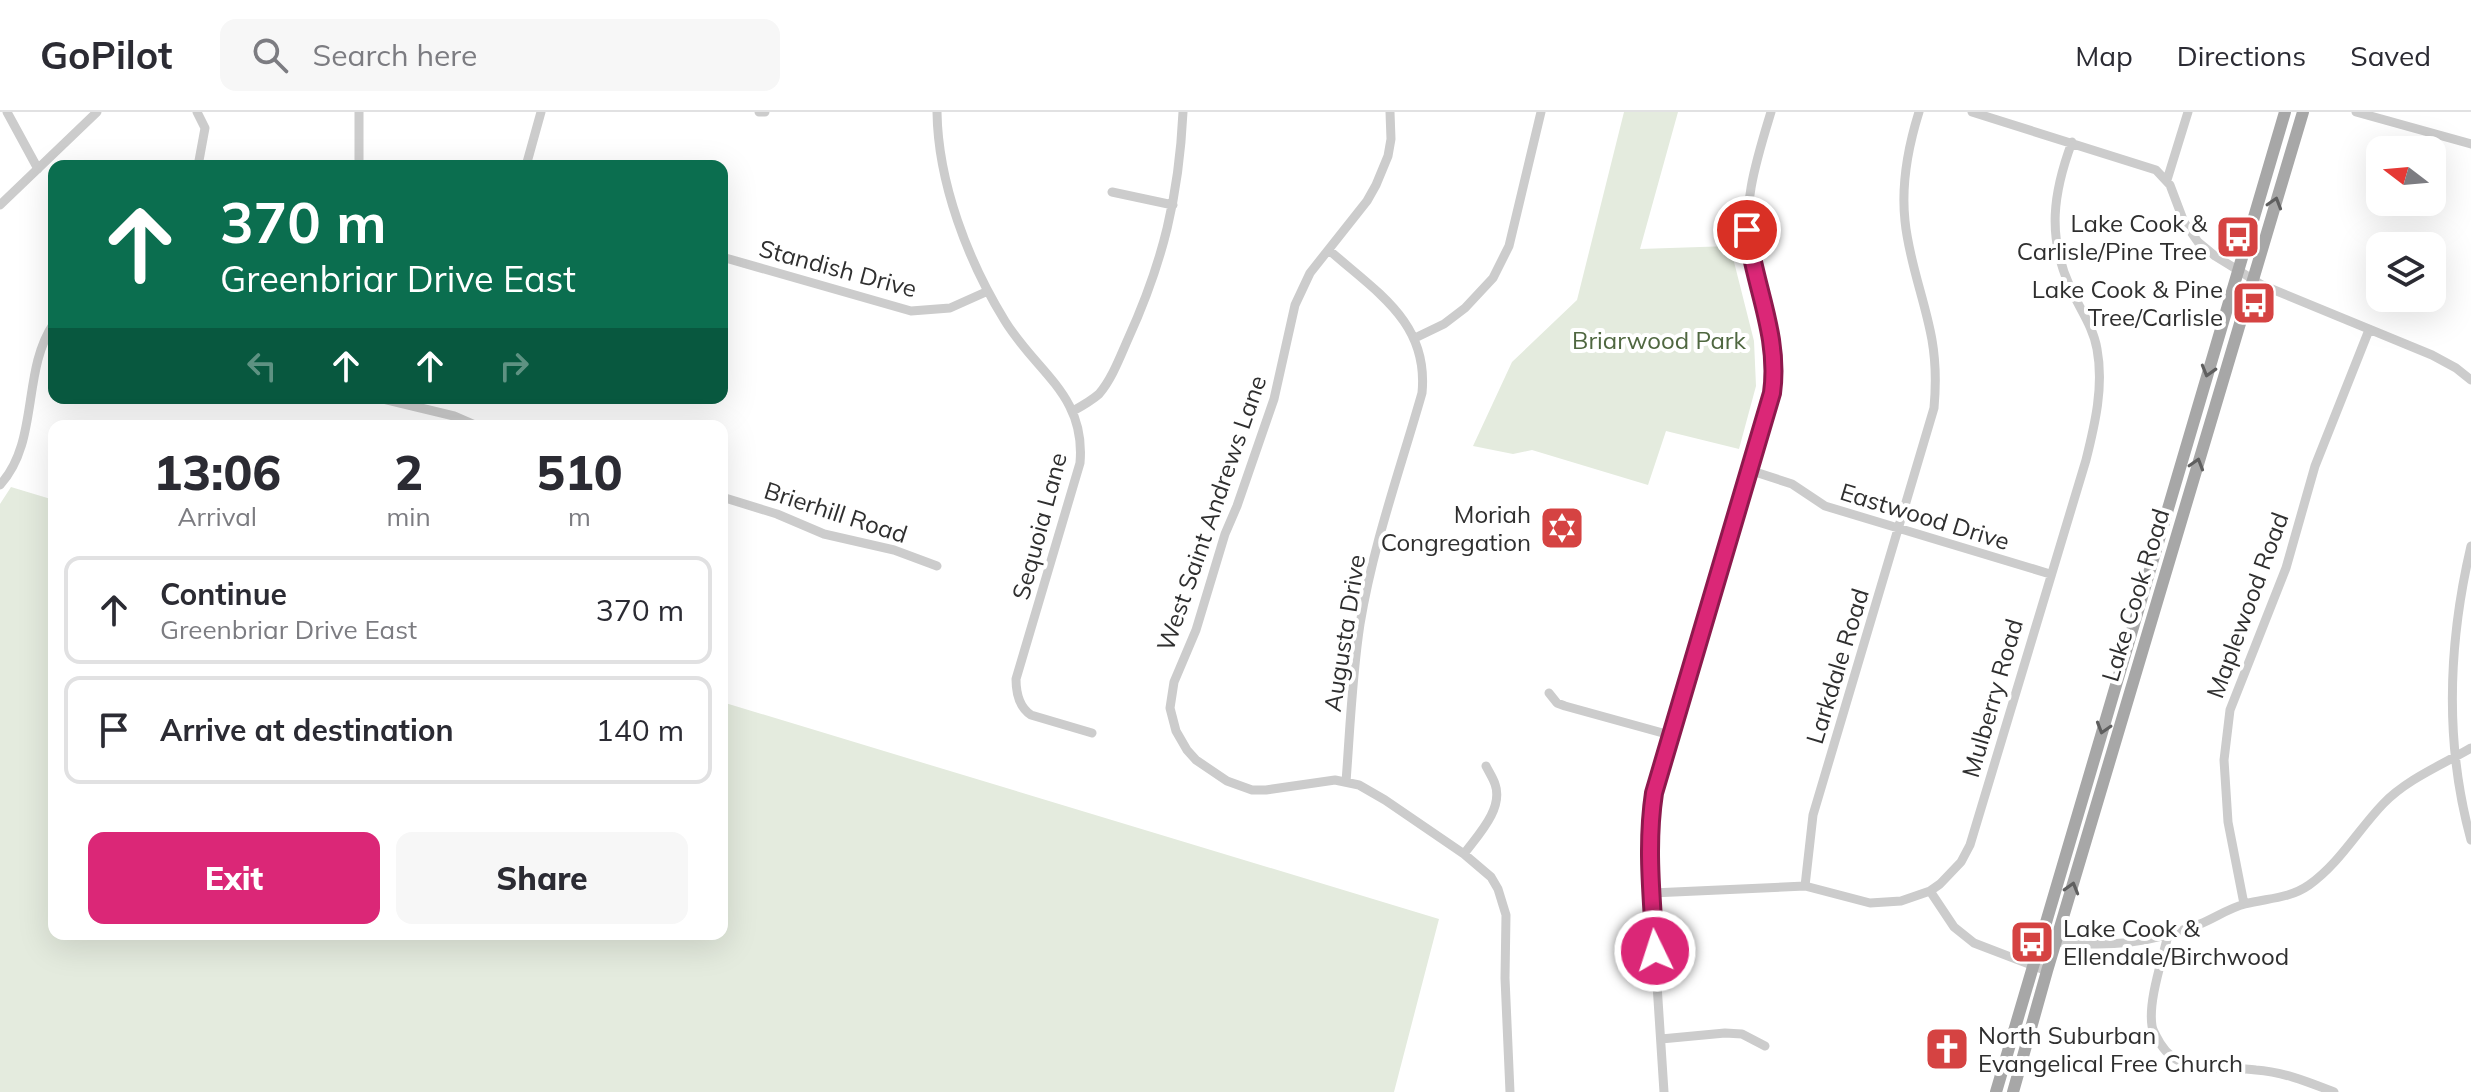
<!DOCTYPE html>
<html lang="en">
<head>
<meta charset="utf-8">
<style>
  :root { --surface:#fff; --page:#f7f7f7; --text:#2b2b33; --muted:#7c7c81; --line:#e1e1e2; --accent:#db2777 }
  body { margin:0; font-family:Mulish,sans-serif; background:var(--page); color:var(--text); height:100vh; display:flex; flex-direction:column; font-size:30px; white-space:nowrap }
  * { box-sizing:border-box; margin:0 }
  p { font-size:26px; color:var(--muted) }
  .icon { flex:none; width:44px; height:44px; fill:none; stroke:currentColor; stroke-width:2; stroke-linecap:round; stroke-linejoin:round }
  .map { position:relative; flex:1; overflow:hidden }
  .sheet { position:absolute; left:48px; top:308px; width:680px; height:520px; display:flex; flex-direction:column; background:var(--surface); border-radius:16px; box-shadow:0 8px 32px #0002 }
  .sheet>* { flex:none }
  .top-card { position:absolute; left:48px; top:48px; width:680px; height:244px; border-radius:16px; box-shadow:0 8px 32px #0002; background:#0b6e4f; color:#fff; overflow:hidden }
  .needle { width:52px; rotate:286deg }
  .tools { position:absolute; left:2366px; top:24px; display:grid; gap:16px }
  .tools a { display:grid; place-items:center; width:80px; height:80px; border-radius:16px; background:var(--surface); box-shadow:0 8px 32px #0002; font-size:40px }
  .pin { position:absolute; display:grid; place-items:center; width:68px; height:68px; color:#fff; margin:-34px; border:4px solid #fff; border-radius:50%; box-shadow:0 2px 8px #0007 }
  .me { position:absolute; width:88px; margin:-44px; rotate:356deg; stroke-linejoin:round; filter:drop-shadow(0 0 6px #0008) }
  .turn { display:flex; align-items:center; gap:28px; height:168px; padding:0 40px; font-size:36px }
  .turn .icon { width:104px; height:104px; stroke-width:2.5 }
  .turn b { display:block; font-size:56px; line-height:68px }
  .lanes { display:flex; align-items:center; height:76px; padding:0 40px; background:#0003; justify-content:center; gap:40px; direction:ltr }
  .lanes .off { opacity:.35 }
  .eta { display:flex; justify-content:space-evenly; align-items:center; height:136px; text-align:center }
  .eta b { font-size:48px; font-weight:800; line-height:56px }
  .action { display:flex; gap:16px; margin-top:auto; padding:16px 40px }
  .action a { flex:1; height:92px; border-radius:16px; background:var(--accent); color:#fff; font-size:32px; font-weight:800; line-height:92px; text-align:center }
  .action a+a { background:var(--page); color:var(--text) }
  ul { padding:0; list-style:none }
  li { display:flex; align-items:center; gap:24px; height:108px; margin:0 16px 12px; padding:0 24px; border:4px solid var(--line); border-radius:16px }
  li div { flex:1 }
  li b { display:block; font-size:30px }
  li em { font-style:normal }
  header { display:flex; align-items:center; gap:48px; box-sizing:border-box; height:112px; padding:0 40px; background:var(--surface); border-bottom:2px solid var(--line) }
  header strong { font-size:38px }
  nav { display:flex; gap:44px; margin-inline-start:auto; font-size:28px }
  .search { width:560px; height:72px; background:var(--page); display:flex; align-items:center; gap:20px; box-sizing:border-box; padding:0 28px; border-radius:16px; color:var(--muted); font-size:30px }
  .map>svg:first-child { display:block }
  .green { fill:#e4ebde }
  .lines { fill:none; stroke-linecap:round; stroke-linejoin:round }
  .minor { stroke:#ccc; stroke-width:9 }
  .major { stroke:#a7a7a7; stroke-width:12 }
  .oneway { stroke:#5f5f5f }
  .route-casing { stroke:#8e194d; stroke-width:20 }
  .route { stroke:#db2777; stroke-width:14 }
  .labels { text-anchor:middle; dominant-baseline:central; stroke-width:8; stroke-linejoin:round; paint-order:stroke }
  .poi-label { font-size:24px; fill:#2f2f2f; stroke:#fff; text-anchor:end }
  .street-label { font-size:24px; fill:#2f2f2f; stroke:#fff }
  .park-label { font-size:24px; fill:#4f6740; stroke:#fff }
</style>
</head>
<body>
<header>
<strong>GoPilot</strong>
<div class="search"><svg class="icon" aria-label="search" viewBox="0 0 24 24"><circle cx="10" cy="10" r="6"/><path d="M15 15l6 6"/></svg>Search here</div>
<nav><a>Map</a><a>Directions</a><a>Saved</a></nav>
</header>
<div class="map">
<svg width="2471" height="980" viewBox="0 0 2471 980">
  <rect width="100%" height="100%" fill="#fff"/>
  <path class="green" d="M1624 0H1678L1640 137 1730 134 1754 229 1756 274 1739 337 1666 319 1648 373 1532 338 1513 342 1473 334 1512 250 1577 188Z
    M11 375 54 388V822H722V590L1439 807 1394 980H0V392Z"/>
  <g class="lines">
    <path class="minor" d="M7 0 38 57
      M197 0 205 16 198 54
      M359 0V54
      M759 0H765
      M937 0C938 71 968 149 1005 209 1037 261 1086 283 1080 351L1016 567C1016 581 1019 595 1031 603L1092 621
      M1390 0 1391 27 1388 44 1376 73 1367 89 1310 161 1295 193 1274 287 1237 394 1225 422 1196 518 1174 570 1170 596 1176 619 1187 638 1196 648 1227 669 1252 678H1266L1335 668 1359 673 1385 688 1464 742 1491 765 1498 777 1506 803 1505 866 1510 980
      M1972 0 2156 58 2170 73 2184 110 2198 130 2215 144 2262 173 2432 243 2456 256 2471 268
      M2356 0 2471 32
      M526 54 541 0
      M2167 68 2188 0
      M1112 80 1173 93
      M0 93 97 0
      M1329 138C1376 180 1429 210 1422 281 1400 358 1373 433 1360 512 1352 564 1350 617 1346 670
      M722 145 911 199 950 196 988 179
      M1415 226 1444 212 1465 196 1493 166 1509 134 1541 0
      M379 286 454 304 477 314
      M1073 299C1082 294 1091 289 1099 282 1112 267 1120 245 1128 227 1163 150 1179 84 1183 0
      M1749 358 1792 372 1825 394 2050 462
      M0 373C40 329 21 259 54 211
      M722 385 777 402 824 422 894 438 937 454
      M2471 434C2448 532 2444 630 2471 728
      M1549 581 1557 591 1565 594 1670 623
      M1464 742C1477 724 1504 697 1495 672 1493 666 1489 660 1486 654
      M1805 774 1813 703 1934 296C1936 274 1936 251 1932 228 1925 188 1909 150 1905 109 1901 72 1908 35 1919 0
      M1930 779 1954 815 1974 831 2047 859
      M1652 781 1805 774 1870 791 1901 789 1930 779 1940 772 1961 750 1970 733 2086 348C2095 312 2104 274 2097 237 2093 214 2079 196 2070 175 2047 124 2053 81 2072 30
      M2244 792 2228 710 2224 648 2230 598 2286 456 2315 354 2369 218
      M2168 823C2162 849 2148 889 2152 914 2153 920 2157 925 2160 931 2180 965 2224 954 2256 958 2284 960 2308 970 2334 980
      M2056 830C2111 835 2147 832 2200 812 2215 806 2229 796 2245 792 2267 786 2289 787 2309 773 2339 752 2358 718 2383 692 2407 667 2442 653 2471 636
      M1661 927 1725 921 1742 922 1765 934
      M1664 980 1649 749 1650 710 1654 681 1772 281C1780 224 1760 198 1751 147 1741 95 1756 49 1771 0"/>
    <path class="major" d="M1996 980 2285 0
      M2013 980 2047 859 2303 0"/>
  </g>
  <defs><path id="oneway-chevron" d="M-2-3.5L2.5 0L-2 3.5" fill="none" stroke-width="1.6" stroke-linecap="round" stroke-linejoin="round" transform="scale(2)"/></defs>
  <g class="oneway">
    <use href="#oneway-chevron" transform="translate(2275 91) rotate(-73)"/>
    <use href="#oneway-chevron" transform="translate(2208 259) rotate(106)"/>
    <use href="#oneway-chevron" transform="translate(2197 352) rotate(-73)"/>
    <use href="#oneway-chevron" transform="translate(2103 616) rotate(107)"/>
    <use href="#oneway-chevron" transform="translate(2072 776) rotate(-74)"/>
  </g>
  <g class="lines">
    <g class="route-casing">
      <path id="route" d="M1655 839C1652 786 1646 734 1654 681L1772 281C1780 224 1754 173 1747 118"/>
    </g>
    <use href="#route" class="route"/>
  </g>
  <defs>
    <g id="bus-square" transform="scale(2.3)"><rect x="-9" y="-9" width="18" height="18" rx="4" fill="#d54342" stroke="#fff"/><path d="M-5-6H5V4H4V6H2V4H-2V6H-4V4H-5ZM-3.5-4V0h7V-4ZM-3.5 1.2v1.5H-2V1.2ZM2 1.2v1.5H3.5V1.2Z" fill="#fff"/></g>
    <g id="synagogue-square" transform="scale(2.3)"><rect x="-9" y="-9" width="18" height="18" rx="4" fill="#d54342" stroke="#fff"/><path d="M0-6.5L5.6 3.2H-5.6ZM0 6.5L5.6-3.2H-5.6Z" fill="#fff"/></g>
    <g id="church-square" transform="scale(2.3)"><rect x="-9" y="-9" width="18" height="18" rx="4" fill="#d54342" stroke="#fff"/><path d="M-1.2-6h2.4v3.5h3.3v2.4h-3.3V6h-2.4V-.1h-3.3v-2.4h3.3Z" fill="#fff"/></g>
  </defs>
  <g fill-rule="evenodd">
    <use href="#bus-square" x="2238" y="125"/>
    <use href="#bus-square" x="2254" y="191"/>
    <use href="#synagogue-square" x="1562" y="416"/>
    <use href="#bus-square" x="2032" y="830"/>
    <use href="#church-square" x="1947" y="937"/>
  </g>
  <g class="labels">
    <g class="poi-label">
      <text x="2207" y="111">Lake Cook &amp;<tspan x="2207" dy="28">Carlisle/Pine Tree</tspan></text>
      <text x="2223" y="177">Lake Cook &amp; Pine<tspan x="2223" dy="28">Tree/Carlisle</tspan></text>
      <text x="1531" y="402">Moriah<tspan x="1531" dy="28">Congregation</tspan></text>
      <text x="2063" y="816" text-anchor="start">Lake Cook &amp;<tspan x="2063" dy="28">Ellendale/Birchwood</tspan></text>
      <text x="1978" y="923" text-anchor="start">North Suburban<tspan x="1978" dy="28">Evangelical Free Church</tspan></text>
    </g>
    <g class="street-label">
      <text transform="translate(838 156) rotate(15)">Standish Drive</text>
      <text transform="translate(836 400) rotate(18)">Brierhill Road</text>
      <text transform="translate(1211 401) rotate(-71)">West Saint Andrews Lane</text>
      <text transform="translate(1925 404) rotate(17)">Eastwood Drive</text>
      <text transform="translate(1039 414) rotate(-75)">Sequoia Lane</text>
      <text transform="translate(2135 483) rotate(-73)">Lake Cook Road</text>
      <text transform="translate(2247 493) rotate(-70)">Maplewood Road</text>
      <text transform="translate(1344 521) rotate(-81)">Augusta Drive</text>
      <text transform="translate(1837 554) rotate(-73)">Larkdale Road</text>
      <text transform="translate(1992 586) rotate(-74)">Mulberry Road</text>
    </g>
    <g class="park-label">
      <text x="1659" y="228">Briarwood Park</text>
    </g>
  </g>
</svg>
<div class="tools">
<a><svg class="needle" viewBox="-14 -14 28 28"><path d="M0-13l5 13h-10z" fill="#e53935"/><path d="M0 13l5-13h-10z" fill="#7c7c81"/></svg></a>
<a><svg class="icon" aria-label="layers" viewBox="0 0 24 24"><path d="M12 4l9 5-9 5-9-5zM3 14l9 5 9-5"/></svg></a>
</div>
<div class="pin" style="left:1747px;top:118px;background:#d93025"><svg class="icon" aria-label="arrive" viewBox="0 0 24 24"><path d="M6 21V4h12l-3 4 3 4H6"/></svg></div>
<svg class="me" style="left:1655px;top:839px" viewBox="-20 -20 40 40"><circle r="17" fill="#db2777" stroke="#fff" stroke-width="3"/><path d="M0-11L8 9 0 5-8 9z" fill="#fff"/></svg>
<div class="top-card">
<div class="turn"><svg class="icon" aria-label="ahead" viewBox="0 0 24 24"><path d="M12 20V5M6 11l6-6 6 6"/></svg><div><b>370 m</b>Greenbriar Drive East</div></div>
<div class="lanes"><svg class="icon off" aria-label="left" viewBox="0 0 24 24"><path d="M17 20v-9H6M10 6l-5 5 5 5"/></svg><svg class="icon" aria-label="ahead" viewBox="0 0 24 24"><path d="M12 20V5M6 11l6-6 6 6"/></svg><svg class="icon" aria-label="ahead" viewBox="0 0 24 24"><path d="M12 20V5M6 11l6-6 6 6"/></svg><svg class="icon off" aria-label="right" viewBox="0 0 24 24"><path d="M7 20v-9h11M14 6l5 5-5 5"/></svg></div>
</div>
<section class="sheet">
<div class="eta">
<div><b>13:06</b><p>Arrival</p></div>
<div><b>2</b><p>min</p></div>
<div><b>510</b><p>m</p></div>
</div>
<ul>
<li><svg class="icon" aria-label="ahead" viewBox="0 0 24 24"><path d="M12 20V5M6 11l6-6 6 6"/></svg><div><b>Continue</b><p>Greenbriar Drive East</p></div><em>370 m</em></li>
<li><svg class="icon" aria-label="arrive" viewBox="0 0 24 24"><path d="M6 21V4h12l-3 4 3 4H6"/></svg><div><b>Arrive at destination</b></div><em>140 m</em></li>
</ul>
<div class="action"><a>Exit</a><a>Share</a></div>
</section>
</div>
</body>
</html>
